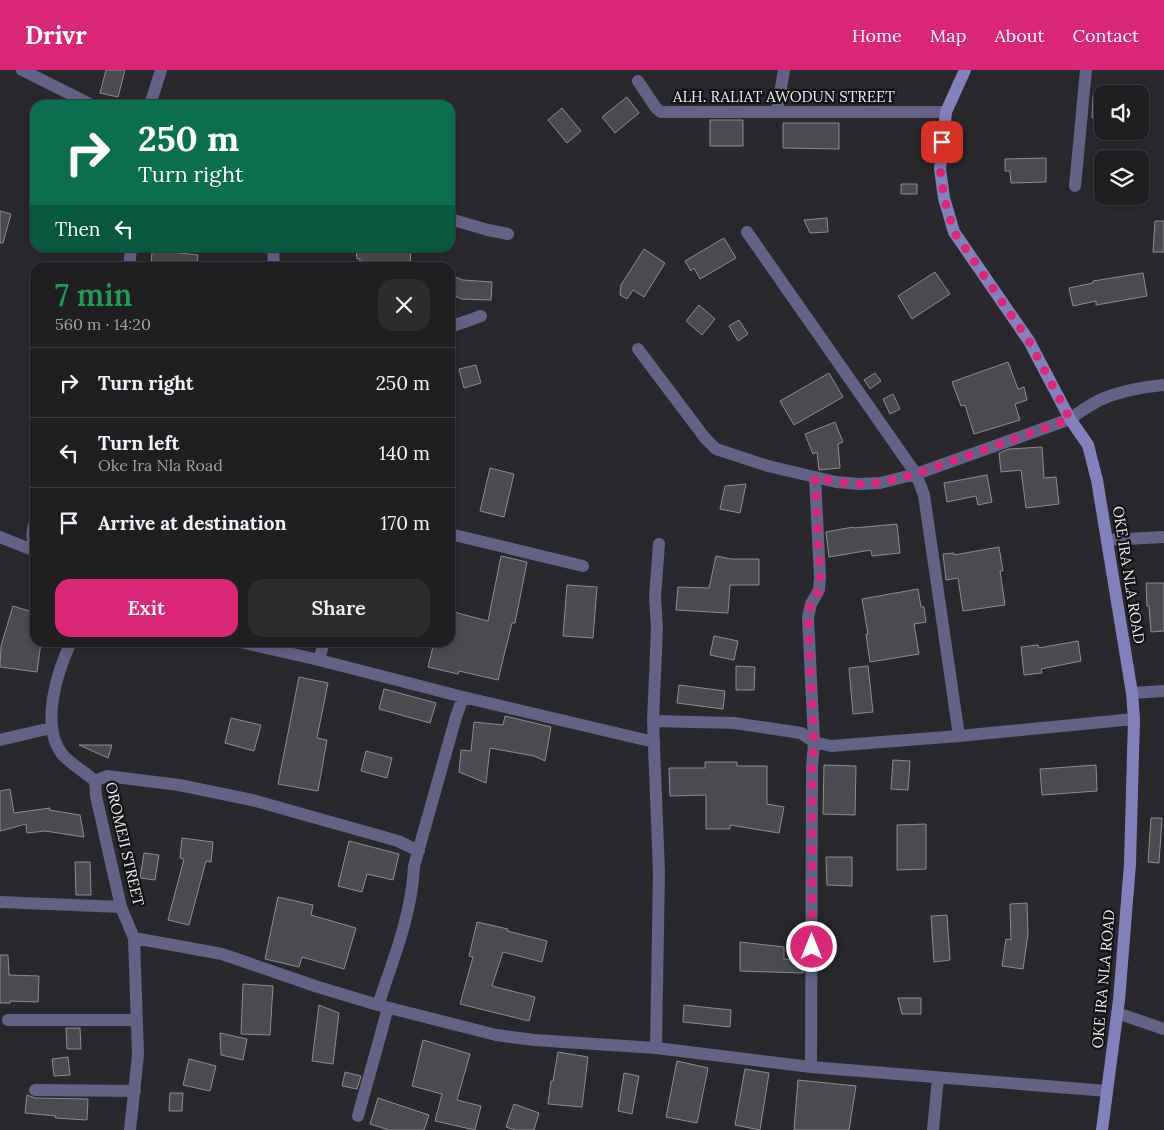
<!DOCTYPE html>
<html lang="en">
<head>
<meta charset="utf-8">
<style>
  :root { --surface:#1f1f22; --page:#2c2c2f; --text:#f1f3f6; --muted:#a1a2a5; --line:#3c3d40; --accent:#db2777 }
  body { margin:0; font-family:Lora,serif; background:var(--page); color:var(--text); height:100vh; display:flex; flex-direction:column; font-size:19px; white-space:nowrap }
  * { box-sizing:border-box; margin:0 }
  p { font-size:16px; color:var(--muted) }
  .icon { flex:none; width:28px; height:28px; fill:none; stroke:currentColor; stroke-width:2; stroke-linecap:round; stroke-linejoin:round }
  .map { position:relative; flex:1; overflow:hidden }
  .sheet { position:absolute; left:30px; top:192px; width:425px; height:385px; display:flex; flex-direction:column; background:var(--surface); border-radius:15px; box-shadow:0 2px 8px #0003,0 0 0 1px var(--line) }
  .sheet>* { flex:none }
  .top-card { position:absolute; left:30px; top:30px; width:425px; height:152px; border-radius:15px; box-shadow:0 2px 8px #0003,0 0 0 1px var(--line); background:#0b6e4f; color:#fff; overflow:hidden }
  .tools { position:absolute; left:1094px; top:15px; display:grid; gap:10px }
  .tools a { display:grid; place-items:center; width:55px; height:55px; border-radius:10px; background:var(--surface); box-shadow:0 2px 8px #0003,0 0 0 1px var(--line); font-size:25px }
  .pin { position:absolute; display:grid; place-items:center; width:42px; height:42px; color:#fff; margin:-21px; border-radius:10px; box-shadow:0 2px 8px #0006 }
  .me { position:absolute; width:55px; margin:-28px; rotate:0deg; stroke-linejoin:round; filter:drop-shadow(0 0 4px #0008) }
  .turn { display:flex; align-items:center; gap:18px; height:105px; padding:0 25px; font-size:22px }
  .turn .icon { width:65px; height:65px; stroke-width:2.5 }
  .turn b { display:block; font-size:35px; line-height:42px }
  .then { display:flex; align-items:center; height:48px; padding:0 25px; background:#0003; gap:10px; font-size:19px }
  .round { display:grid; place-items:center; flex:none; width:52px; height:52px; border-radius:15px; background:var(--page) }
  .summary { display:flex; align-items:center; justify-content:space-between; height:85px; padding:0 25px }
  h1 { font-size:30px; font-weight:600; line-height:38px; color:#1e9e55 }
  .button { display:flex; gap:10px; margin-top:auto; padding:10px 25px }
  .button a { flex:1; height:58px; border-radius:15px; background:var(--accent); color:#fff; font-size:20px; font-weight:600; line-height:58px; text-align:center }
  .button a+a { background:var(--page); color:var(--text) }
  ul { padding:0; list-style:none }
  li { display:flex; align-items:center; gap:15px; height:70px; padding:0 25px; border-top:1px solid var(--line) }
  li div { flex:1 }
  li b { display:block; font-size:19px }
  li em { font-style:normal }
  header { display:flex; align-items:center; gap:30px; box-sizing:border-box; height:70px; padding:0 25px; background:var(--accent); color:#fff }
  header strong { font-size:24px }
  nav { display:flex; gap:28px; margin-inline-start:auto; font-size:18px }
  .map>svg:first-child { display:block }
  .building { fill:#4b4b4f; stroke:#8c8c91 }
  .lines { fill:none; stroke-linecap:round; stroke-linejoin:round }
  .street { stroke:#636287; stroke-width:12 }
  .secondary { stroke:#8381bc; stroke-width:12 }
  .route { stroke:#db2777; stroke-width:9; stroke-dasharray:0 16.2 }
  .labels { text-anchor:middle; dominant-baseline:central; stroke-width:4.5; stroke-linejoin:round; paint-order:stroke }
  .street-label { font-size:15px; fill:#ededef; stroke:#121214 }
</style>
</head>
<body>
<header>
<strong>Drivr</strong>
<nav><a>Home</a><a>Map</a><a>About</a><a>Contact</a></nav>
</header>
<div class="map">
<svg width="1164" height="1060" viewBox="0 0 1164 1060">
  <rect width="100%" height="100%" fill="#29292d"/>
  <path class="building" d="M106 0H125L118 27 100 23Z
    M1093 25H1102V48H1092Z
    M627 27 639 43 615 63 602 47Z
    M562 38 581 61 567 73 548 50Z
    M710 50H743V76H710Z
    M783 53H839V79L783 78Z
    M1046 88V112L1011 113 1010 101H1005V89Z
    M901 114H917V124H901Z
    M0 141 11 144 3 173H0Z
    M827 148 828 162 810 163 804 150Z
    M1155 151H1164V182H1153Z
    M724 168 736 188 700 209 694 198 691 201 685 191Z
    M356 178H411L410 198H359L360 189H357Z
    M644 179 665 193 644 227 633 220 627 229 620 225 621 215Z
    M152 180 198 185 197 198H151Z
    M935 202 950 224 912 249 898 226Z
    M1143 203 1147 226 1096 235V231L1073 236 1069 218 1093 213V211Z
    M450 205 463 210 492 212 491 230 462 229 450 224Z
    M699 235 715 249 702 265 686 251Z
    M739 250 748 264 738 271 729 256Z
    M1008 292 1018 319 1024 317 1027 330 1015 334 1020 350 974 364 965 335 961 336 952 312Z
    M476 295 481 313 464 318 459 299Z
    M829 303 843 327 794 355 780 331Z
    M875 303 881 311 870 319 864 310Z
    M893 324 900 339 890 344 883 329Z
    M835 352 843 372 838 374 840 398 819 400 817 382 813 384 805 364Z
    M1042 377 1044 408 1056 407 1059 434 1026 438 1021 400 1001 402 999 383 1009 379Z
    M490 398 514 404 504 447 480 441Z
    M987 405 992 432 978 435 976 426 947 432 944 413Z
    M746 414 740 443 720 439 725 416Z
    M897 454 900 483 872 486 871 480 829 487 826 462 853 457 854 458Z
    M999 477 1003 501H1000L1005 535 963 541 958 508 946 510 943 484 954 483V485Z
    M501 486 527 492 515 553H512L498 610 459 601 458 604 428 597 434 572H450V541L488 551Z
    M716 486 731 489H759V515H730L728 543 676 540 678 517 709 518Z
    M1146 513H1164V561L1151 562 1149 536H1147Z
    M567 515 597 517 593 568 563 566Z
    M918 519 921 537H924L926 552 914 554 919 584 870 592 866 564H868L862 529Z
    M13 536 35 543V572H41L37 602 0 597 1 576Z
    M714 566 738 571 734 590 710 585Z
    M1078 571 1081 591 1041 599 1042 603 1024 605 1021 577 1038 575 1039 578Z
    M736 596 755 597 754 620H736Z
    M868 596 873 642 853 644 849 598Z
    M299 607 328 613 317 668 327 670 318 721 278 714Z
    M679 615 725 621 723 639 677 633Z
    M384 619 436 633 430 653 379 639Z
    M505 646 551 657 545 691 534 686 490 678 486 713 459 702 461 680 471 681 474 652 503 655Z
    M231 648 261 655 254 681 225 673Z
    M79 675H112L108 688Z
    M366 681 392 688 387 708 361 701Z
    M893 690 910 691 908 720 891 719Z
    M705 692H737V696H767V734L784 737 779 763 730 755V759H706V725L670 726 669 698H705Z
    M824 695 856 696 855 745 823 744Z
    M1096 695 1097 721 1042 725 1040 699Z
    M10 719 14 743 50 738 49 740 80 745 84 767 45 761 27 763 26 754 0 761V721Z
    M1151 748H1162L1159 793 1148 792Z
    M926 754V799L897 800V755Z
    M182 768 213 772 211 792 206 791 189 855 168 850 184 789 180 788Z
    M349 771 399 784 393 810 367 804 362 822 338 816Z
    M144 783 159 785 155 810 140 808Z
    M826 787H852V816L827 815Z
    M75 792H90L91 825H76Z
    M278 827 313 835 311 845 356 858 344 899 302 887 299 897 265 889Z
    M1027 833 1028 864 1023 899 1002 896 1006 869 1011 870 1010 834Z
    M947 845 950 890 934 892 931 846Z
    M477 852 508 859 507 861 547 871 542 892 503 882 492 916 535 927 529 951 460 934 473 887 469 886Z
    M740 872 784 877V889L803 890V903L740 901Z
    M0 885H8L9 905 39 906 38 932 10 931V933H0Z
    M243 914 273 916 270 965 241 964Z
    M898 928H921V944H902Z
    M319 935 339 943 333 994 312 991Z
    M684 935 731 940 730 957 683 952Z
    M66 958H80L81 979H67Z
    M220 963 247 969 243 990 221 985Z
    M423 970 470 984 457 1030 481 1036 475 1060 435 1051 442 1024 412 1016Z
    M558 982 588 987 582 1037 548 1034 551 1011H553Z
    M68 987 70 1005 54 1006 52 989Z
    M189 989 216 996 210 1021 183 1015Z
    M677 991 708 998 697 1053 666 1047Z
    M745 999 769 1003 760 1060 735 1055Z
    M345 1002 361 1006 357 1019 342 1016Z
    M624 1003 639 1006 632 1044 618 1041Z
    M798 1010 856 1016 849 1060H794Z
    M170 1023H183L182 1041H169Z
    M27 1025 35 1028 88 1029 87 1050 55 1048 56 1046 25 1043Z
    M378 1028 429 1045 424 1060H389L370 1054Z
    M514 1034 539 1043 534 1060H515L506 1057Z"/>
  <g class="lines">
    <path class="street" d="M22 0 92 35
      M638 11 656 38 661 42H946
      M150 35 161 0
      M777 41 784 0
      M1075 116 1086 0
      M450 149 488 160 508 164
      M747 162 916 404 924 425 959 666
      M273 178 274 198
      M129 198 131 178
      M450 257 481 246
      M638 279 705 368 716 379 768 396 836 412 859 414 880 413 916 404 1070 349C1081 341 1093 332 1107 327 1125 320 1145 317 1164 315
      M35 452C32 460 31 468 35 476
      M450 464 583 496
      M0 467 35 481
      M1107 470 1164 467
      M71 572C57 602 40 655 62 684 69 693 86 703 95 711L96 726 121 837 134 868 138 985 130 1060
      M240 572 319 590 463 627 654 672
      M319 590 324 572
      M1132 623 1164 621
      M653 651 734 653 801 663 814 672 831 676 959 666 1134 649
      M0 670 51 658
      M95 711 107 706 179 715 252 730 398 771 419 781
      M0 832 121 837
      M134 868 222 884 318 917 378 935 496 965 534 970 656 978 811 997 1107 1021
      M378 935C393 890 412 844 414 796L456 647 463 627
      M1117 943 1164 959
      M8 950H137
      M656 978 659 801 653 651 657 558 655 527 659 474
      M811 997 812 697 814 672 808 547 811 534 819 520 820 507 815 407
      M35 1020 135 1021
      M358 1046 388 938
      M933 1060 938 1008"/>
    <path class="secondary" d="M965 0 946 42 940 99 944 128 954 162 1029 271 1070 349 1088 375 1097 410 1132 623 1134 649 1130 794 1119 930 1102 1060"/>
  </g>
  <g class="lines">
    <path class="route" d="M812 877V697L814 672 808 546 811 534 819 520 820 507 815 407 836 412 858 414 880 413 916 404 1070 349 1029 271 954 162 944 128 940 98 942 72"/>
  </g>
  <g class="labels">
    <g class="street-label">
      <text x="784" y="26">ALH. RALIAT AWODUN STREET</text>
      <text transform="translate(1129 505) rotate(81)">OKE IRA NLA ROAD</text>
      <text transform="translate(125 774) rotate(77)">OROMEJI STREET</text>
      <text transform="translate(1103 909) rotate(-85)">OKE IRA NLA ROAD</text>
    </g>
  </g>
</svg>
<div class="tools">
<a><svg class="icon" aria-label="sound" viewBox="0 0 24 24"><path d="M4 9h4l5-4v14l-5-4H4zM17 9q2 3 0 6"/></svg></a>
<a><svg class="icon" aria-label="layers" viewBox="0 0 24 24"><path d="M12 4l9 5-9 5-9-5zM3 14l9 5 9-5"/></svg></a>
</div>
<div class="pin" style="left:942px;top:72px;background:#d93025"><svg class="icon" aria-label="arrive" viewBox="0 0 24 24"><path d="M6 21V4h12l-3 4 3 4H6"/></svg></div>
<svg class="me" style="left:812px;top:877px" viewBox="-20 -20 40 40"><circle r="17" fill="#db2777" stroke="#fff" stroke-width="3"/><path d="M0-11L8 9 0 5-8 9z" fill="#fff"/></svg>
<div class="top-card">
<div class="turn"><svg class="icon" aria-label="right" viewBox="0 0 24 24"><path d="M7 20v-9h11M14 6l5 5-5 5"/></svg><div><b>250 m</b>Turn right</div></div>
<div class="then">Then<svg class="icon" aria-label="left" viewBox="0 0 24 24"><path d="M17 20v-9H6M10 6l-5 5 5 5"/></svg></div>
</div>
<section class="sheet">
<div class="summary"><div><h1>7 min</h1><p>560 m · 14:20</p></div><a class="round"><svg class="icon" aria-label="close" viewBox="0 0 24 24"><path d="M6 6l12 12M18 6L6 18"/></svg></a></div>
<ul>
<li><svg class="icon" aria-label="right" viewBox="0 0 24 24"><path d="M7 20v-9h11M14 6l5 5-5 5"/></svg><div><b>Turn right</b></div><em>250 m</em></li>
<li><svg class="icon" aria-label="left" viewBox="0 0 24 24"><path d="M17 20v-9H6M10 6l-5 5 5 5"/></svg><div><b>Turn left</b><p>Oke Ira Nla Road</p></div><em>140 m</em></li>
<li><svg class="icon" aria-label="arrive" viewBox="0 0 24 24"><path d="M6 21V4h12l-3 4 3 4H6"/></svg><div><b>Arrive at destination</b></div><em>170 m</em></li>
</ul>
<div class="button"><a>Exit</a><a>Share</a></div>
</section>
</div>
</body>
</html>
